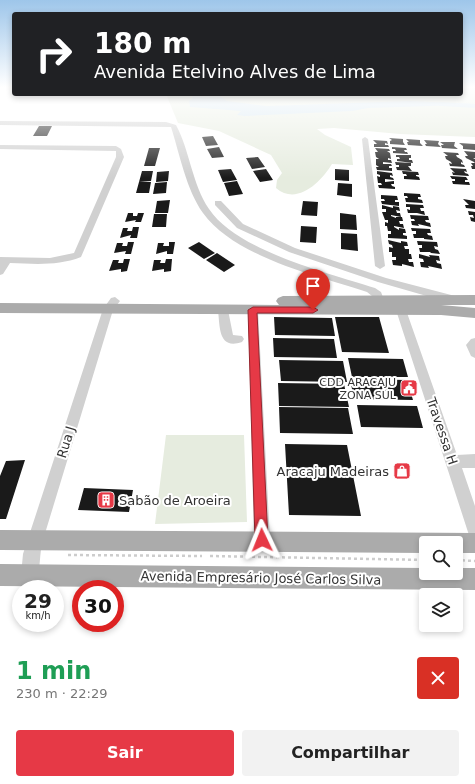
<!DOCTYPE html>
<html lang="pt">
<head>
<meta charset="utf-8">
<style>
  :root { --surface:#fff; --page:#f2f2f2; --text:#222; --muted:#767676; --accent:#e63946 }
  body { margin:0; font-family:"DejaVu Sans",sans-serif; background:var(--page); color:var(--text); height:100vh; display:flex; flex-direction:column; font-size:15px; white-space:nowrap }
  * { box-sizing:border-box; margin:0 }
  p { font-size:13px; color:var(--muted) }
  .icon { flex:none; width:22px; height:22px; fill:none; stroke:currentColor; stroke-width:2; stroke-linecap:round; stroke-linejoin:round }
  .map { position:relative; height:644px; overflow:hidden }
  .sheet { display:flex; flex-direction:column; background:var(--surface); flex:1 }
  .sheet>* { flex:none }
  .hud { position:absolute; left:12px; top:12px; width:451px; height:84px; border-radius:4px; box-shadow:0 2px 6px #0003; background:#202124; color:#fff; overflow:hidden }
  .fabs { position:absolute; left:419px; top:536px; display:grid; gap:8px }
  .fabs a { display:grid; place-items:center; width:44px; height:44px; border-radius:4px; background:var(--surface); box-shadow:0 2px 6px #0003; font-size:20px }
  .speed { position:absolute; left:12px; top:580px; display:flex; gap:8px; font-size:20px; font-weight:700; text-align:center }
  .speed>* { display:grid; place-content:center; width:52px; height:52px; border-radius:50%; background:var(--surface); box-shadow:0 2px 6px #0003; line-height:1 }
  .speed small { font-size:10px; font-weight:400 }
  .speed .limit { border:6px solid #d22; background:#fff; color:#111 }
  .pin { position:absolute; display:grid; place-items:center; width:34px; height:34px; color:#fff; margin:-41px -17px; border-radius:50% 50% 50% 0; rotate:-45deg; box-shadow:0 0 4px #0007 }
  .pin .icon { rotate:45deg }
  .me { position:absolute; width:44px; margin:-22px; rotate:358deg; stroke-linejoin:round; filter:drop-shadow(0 0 3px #0008) }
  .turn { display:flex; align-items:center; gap:14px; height:84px; padding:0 16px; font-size:18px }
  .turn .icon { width:52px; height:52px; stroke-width:2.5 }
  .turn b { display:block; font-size:28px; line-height:34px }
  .round { display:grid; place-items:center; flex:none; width:42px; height:42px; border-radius:4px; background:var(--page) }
  .summary { display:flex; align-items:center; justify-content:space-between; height:68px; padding:0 16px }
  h1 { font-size:24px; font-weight:700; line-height:30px; color:#1e9e55 }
  .cta { display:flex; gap:8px; margin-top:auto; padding:8px 16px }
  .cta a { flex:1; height:46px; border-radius:4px; background:var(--accent); color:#fff; font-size:16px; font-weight:700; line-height:46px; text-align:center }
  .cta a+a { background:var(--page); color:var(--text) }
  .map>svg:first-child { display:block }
  .green { fill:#e6ecdf }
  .water { fill:#cfe2ee }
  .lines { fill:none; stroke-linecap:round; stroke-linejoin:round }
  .river { fill:#cfe2ee; fill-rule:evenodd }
  .building { fill:#1a1a1a }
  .path { stroke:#cdcdcd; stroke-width:2.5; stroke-dasharray:3 3; stroke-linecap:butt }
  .minor { fill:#d0d0d0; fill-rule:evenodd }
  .major { fill:#ababab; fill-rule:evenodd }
  .route { fill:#e63946; stroke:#96252e }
  .labels { text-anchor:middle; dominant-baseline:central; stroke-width:4; stroke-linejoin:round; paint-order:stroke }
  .poi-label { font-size:11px; fill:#333; stroke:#fff; text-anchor:end }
  .near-street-label { font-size:13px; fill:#333; stroke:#fff }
  .near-poi-label { font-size:13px; fill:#333; stroke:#fff; text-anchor:end }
</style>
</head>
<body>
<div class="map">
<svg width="475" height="644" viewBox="0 0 475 644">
  <rect width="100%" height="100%" fill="#fff"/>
  <path class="green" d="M461 88H475V137L400 134 334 128 317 129 325 135 351 147 353 165 332 164C321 182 297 206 276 188L277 180 282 173 271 155 219 131 178 123 166 94H461Z
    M166 435H244L247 522 155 524Z"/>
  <path class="water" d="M191 94H220V96L227 101 267 106 410 101 475 104V106L462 105 368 108 352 111 245 116 237 115 241 111 190 107 189 101 193 98Z"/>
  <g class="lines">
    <path class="river" d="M439 102 475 104V108L442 106H439Z"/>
  </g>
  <path class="building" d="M39 126H52L47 136H33Z
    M213 136 218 145 206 146 202 137Z
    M389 138 403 139V142L405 145 390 144V141L392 140Z
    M406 139 420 140V143L423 146 408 145 407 142H409Z
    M373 140 387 141 388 144 385 143V145H388L389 147H374V144H377Z
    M424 140 439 141 438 144 441 147 426 146 425 144H427Z
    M440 142H455L454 146 458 149 442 148 441 145H444Z
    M459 143 475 144V150L463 149V146Z
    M219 147 224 157 212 158 207 149Z
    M392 147 406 148 407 150H404L405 152H407L408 154 393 153V151H396L395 149H392Z
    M149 148H160L155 166H144Z
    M375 148 389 149 390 151H387L390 153 391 159 388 158V160H391L392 163 383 162V164H391L392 166H389V168H392V171L377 170 376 167H379L376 165V159H379L376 157 375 152H378Z
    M464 151 475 152V158H473L475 159V169H472L471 166H473L471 163H475L474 162 466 158 465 156H468Z
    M443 152 458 153 459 155H456L457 157 462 160 463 163 461 162V164L464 165 465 167 450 166 449 163 452 164 451 162 446 159 445 156H448Z
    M396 155H411V158H409V160H412L413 163 397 161V159H400L399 157H396Z
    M258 157 265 167 252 169 246 158Z
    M395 162 411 163V166H408L412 171 397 170 396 167H399V165H396Z
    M450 168 466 169 467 172 464 171 465 173 468 174 469 176 453 175 452 172 455 173Z
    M231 169 237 180 223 182 218 170Z
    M266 169 273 180 260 182 253 171Z
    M335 169 349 170V181L335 180Z
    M142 171H153L151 181 139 182Z
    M169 171 168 181 156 182 157 172Z
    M377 171 392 173 393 176 390 175V177L393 178 394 180 385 179V182L394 181V184H391L392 186 395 187V189L379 188 378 185H382L381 183H378L377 176 380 177V175L377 174Z
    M402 171 418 172 419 175H416V176L419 177 420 180 404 179V176H407L406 174H403Z
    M450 176 466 177 468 180H465V182H469L470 185 453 184 452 181H455V179H452Z
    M237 181 243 194 229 196 224 183Z
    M139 182H151L149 193H136Z
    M167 182 166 193 153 194 155 183Z
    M338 183 352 184V197L337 195Z
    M404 193 420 194 421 197H418V199L422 200 423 203 406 202 405 198H408L407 196H404Z
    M381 195 397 196 398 200H395V202H399V206L382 204 381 201H385L384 199H381Z
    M463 199 475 201V209L466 208 465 205H469Z
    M170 200 168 213H155L157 201Z
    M303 201 318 202 317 216 301 215Z
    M406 204 423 205 424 208H420L421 211H424L425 215 417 213H408L407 209 410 210V207H406Z
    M382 205 393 208V206L399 207 400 211 396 210 397 213H400L401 217 391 215V216L396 218V217H402L403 221H399L400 224H403L404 228 394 226V227L399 230V228L405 229 406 233H403V235L407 236V239L388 238V234H391V231H388L387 226H385V222L388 223V220H385L382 212H386V209H382Z
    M468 211 475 212V222L471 221 470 217 474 218 473 215H469Z
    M128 213H133V216H137L138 213H144L141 222H135L136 220 125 222Z
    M340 213 356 215 357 230 340 229Z
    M154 214H167L166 227H152Z
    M410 215 428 216 429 220H425L426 222 430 223 431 227 418 224 419 226 412 225 411 221H415L414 219H411Z
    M301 226 317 227 316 243 300 242Z
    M133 227H139L137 238H130L131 235 120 238 123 228H128L127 231H132Z
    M411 228 430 229 431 233H427L428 235 432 236 433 240 424 239V238H414L413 234H416V231H412Z
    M341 233 357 234 358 251 341 249Z
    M388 240 401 243V241L407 242 408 246H404L405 249H409V254H411L412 259H408L409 262H413L414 267 402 264V266L393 265 392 260H396V257H392V252H389V247L393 248 392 245 389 244Z
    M417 241 437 242 438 247 434 246 435 249 438 250 440 254 431 253 430 252H420L419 248H422V245H418Z
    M128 242H134L131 254H125L126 251 114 253 117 243H123L122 246H127Z
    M169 242H175L173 254H167V251L156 254 158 243H164L163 246H169Z
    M199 242 215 253 204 259 188 248Z
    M217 253 235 265 224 272 206 260Z
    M419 254 430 257 429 255 439 256 440 261 436 260 437 263 441 264 442 269 428 266 429 268 421 267 420 262H424L423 259 419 258Z
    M124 259H130L127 271 121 272V269L109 271 113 260H119L118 263H123Z
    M166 259H172L171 271 164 272V269L152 271 154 260H161L160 263H165Z
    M274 317 332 318 335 336 275 335Z
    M335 317H379L389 353 342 352Z
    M273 338 334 339 337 358 274 357Z
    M348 358 403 359 408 377H352Z
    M279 360 343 361 347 382 281 381Z
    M350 379 407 380 413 400 354 399Z
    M278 383 344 384 349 407 279 406Z
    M357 405 417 406 423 428 361 427Z
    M279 407 348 408 353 434 280 433Z
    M285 444 347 445 361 516 289 515Z
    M25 460 6 519H0V476L6 461Z
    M84 488 133 490 129 512 78 510Z"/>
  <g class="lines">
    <path class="path" d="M68 555 202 556
      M210 556 426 560
      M456 560 475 561"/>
    <path class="minor" d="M0 121 166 122 176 125C190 151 192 184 209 209 237 251 328 273 375 288L381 292 384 300 383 303H375L372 296 367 292C316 275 236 258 203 213 186 189 180 155 171 127L0 125Z
      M365 137 368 139 385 266 380 269 375 266 362 139Z
      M0 145 116 146 121 149 124 157 81 257C58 266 35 264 10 263L3 274 0 275V257L50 258 74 253 116 157V151L0 149Z
      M215 201H221L243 224 295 248 386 278 455 296 456 299 451 303 378 282 289 252 237 228 215 205Z
      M115 297 120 301 113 310 43 540C39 553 41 569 36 581L30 584 24 581 21 575 23 554 103 309 111 298Z
      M223 306 228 310 233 335 242 336 244 339 242 342C218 350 220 327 218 310Z
      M253 306 258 310 270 540 268 546 262 548 256 546 254 540 248 310Z
      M401 306 406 310 457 455 475 454V468H462L475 506V537L469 535 467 529 396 310Z
      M475 338V358L471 356 466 345 471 339Z"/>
    <path class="major" d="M475 295V305H392H441L475 308V318L441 315 0 313V303L279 305 276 301 278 298 283 296Z
      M0 530 475 533V553H456V543H426V553L0 550Z
      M0 564 426 568V573H456V568H475V590L0 586Z"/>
  </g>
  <linearGradient id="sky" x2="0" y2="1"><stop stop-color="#9ec6ea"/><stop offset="0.49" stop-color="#fff"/><stop offset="1" stop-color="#fff" stop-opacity="0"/></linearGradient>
  <rect width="475" height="178" fill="url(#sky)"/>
  <path class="route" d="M253 307H313L318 310 313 313H257L268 540 266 545 262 547 257 545 255 540 248 310Z"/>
  <defs>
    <g id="civic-square" transform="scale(0.9)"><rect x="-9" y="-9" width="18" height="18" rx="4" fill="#e63946" stroke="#fff"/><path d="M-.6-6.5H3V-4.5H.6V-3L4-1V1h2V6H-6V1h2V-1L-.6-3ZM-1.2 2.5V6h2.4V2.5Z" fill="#fff"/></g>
    <g id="shop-square" transform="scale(0.9)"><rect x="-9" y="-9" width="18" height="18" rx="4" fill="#e63946" stroke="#fff"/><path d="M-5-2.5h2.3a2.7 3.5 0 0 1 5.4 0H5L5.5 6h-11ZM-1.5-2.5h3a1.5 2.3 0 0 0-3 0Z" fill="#fff"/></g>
    <g id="building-square" transform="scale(0.9)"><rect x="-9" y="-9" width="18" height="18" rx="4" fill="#e63946" stroke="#fff"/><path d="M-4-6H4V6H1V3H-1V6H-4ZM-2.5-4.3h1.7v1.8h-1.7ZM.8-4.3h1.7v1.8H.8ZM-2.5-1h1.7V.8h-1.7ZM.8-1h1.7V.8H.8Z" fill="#fff"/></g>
  </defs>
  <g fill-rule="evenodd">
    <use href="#civic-square" x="409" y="388"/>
    <use href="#shop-square" x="402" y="471"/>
    <use href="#building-square" x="106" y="500"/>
  </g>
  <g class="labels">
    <g class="poi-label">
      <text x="396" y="382">CDD ARACAJU<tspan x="396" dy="13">ZONA SUL</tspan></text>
    </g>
    <g class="near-street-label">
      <text transform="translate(442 431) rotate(71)">Travessa H</text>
      <text transform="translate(66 442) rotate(-73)">Rua J</text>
      <text transform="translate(261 578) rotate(1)">Avenida Empresário José Carlos Silva</text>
    </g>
    <g class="near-poi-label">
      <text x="389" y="471">Aracaju Madeiras</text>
      <text x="119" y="500" text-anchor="start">Sabão de Aroeira</text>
    </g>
  </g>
</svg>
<div class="fabs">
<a><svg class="icon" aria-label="search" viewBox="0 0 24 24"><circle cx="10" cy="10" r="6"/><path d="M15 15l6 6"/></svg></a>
<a><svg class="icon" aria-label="layers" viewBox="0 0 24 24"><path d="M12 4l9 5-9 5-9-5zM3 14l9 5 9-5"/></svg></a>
</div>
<div class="speed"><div>29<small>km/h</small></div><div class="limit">30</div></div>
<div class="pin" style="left:313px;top:310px;background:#d93025"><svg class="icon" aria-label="arrive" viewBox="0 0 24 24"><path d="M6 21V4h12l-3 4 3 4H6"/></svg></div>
<svg class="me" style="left:262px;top:540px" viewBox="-20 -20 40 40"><path d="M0-17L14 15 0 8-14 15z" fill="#e63946" stroke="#fff" stroke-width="4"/></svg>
<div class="hud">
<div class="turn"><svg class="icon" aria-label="right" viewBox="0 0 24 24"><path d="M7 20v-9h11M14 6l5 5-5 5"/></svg><div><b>180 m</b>Avenida Etelvino Alves de Lima</div></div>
</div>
</div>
<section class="sheet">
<div class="summary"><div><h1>1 min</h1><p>230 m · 22:29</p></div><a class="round" style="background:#d93025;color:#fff"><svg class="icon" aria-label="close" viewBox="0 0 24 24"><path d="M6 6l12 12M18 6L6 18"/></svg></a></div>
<div class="cta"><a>Sair</a><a>Compartilhar</a></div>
</section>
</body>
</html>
